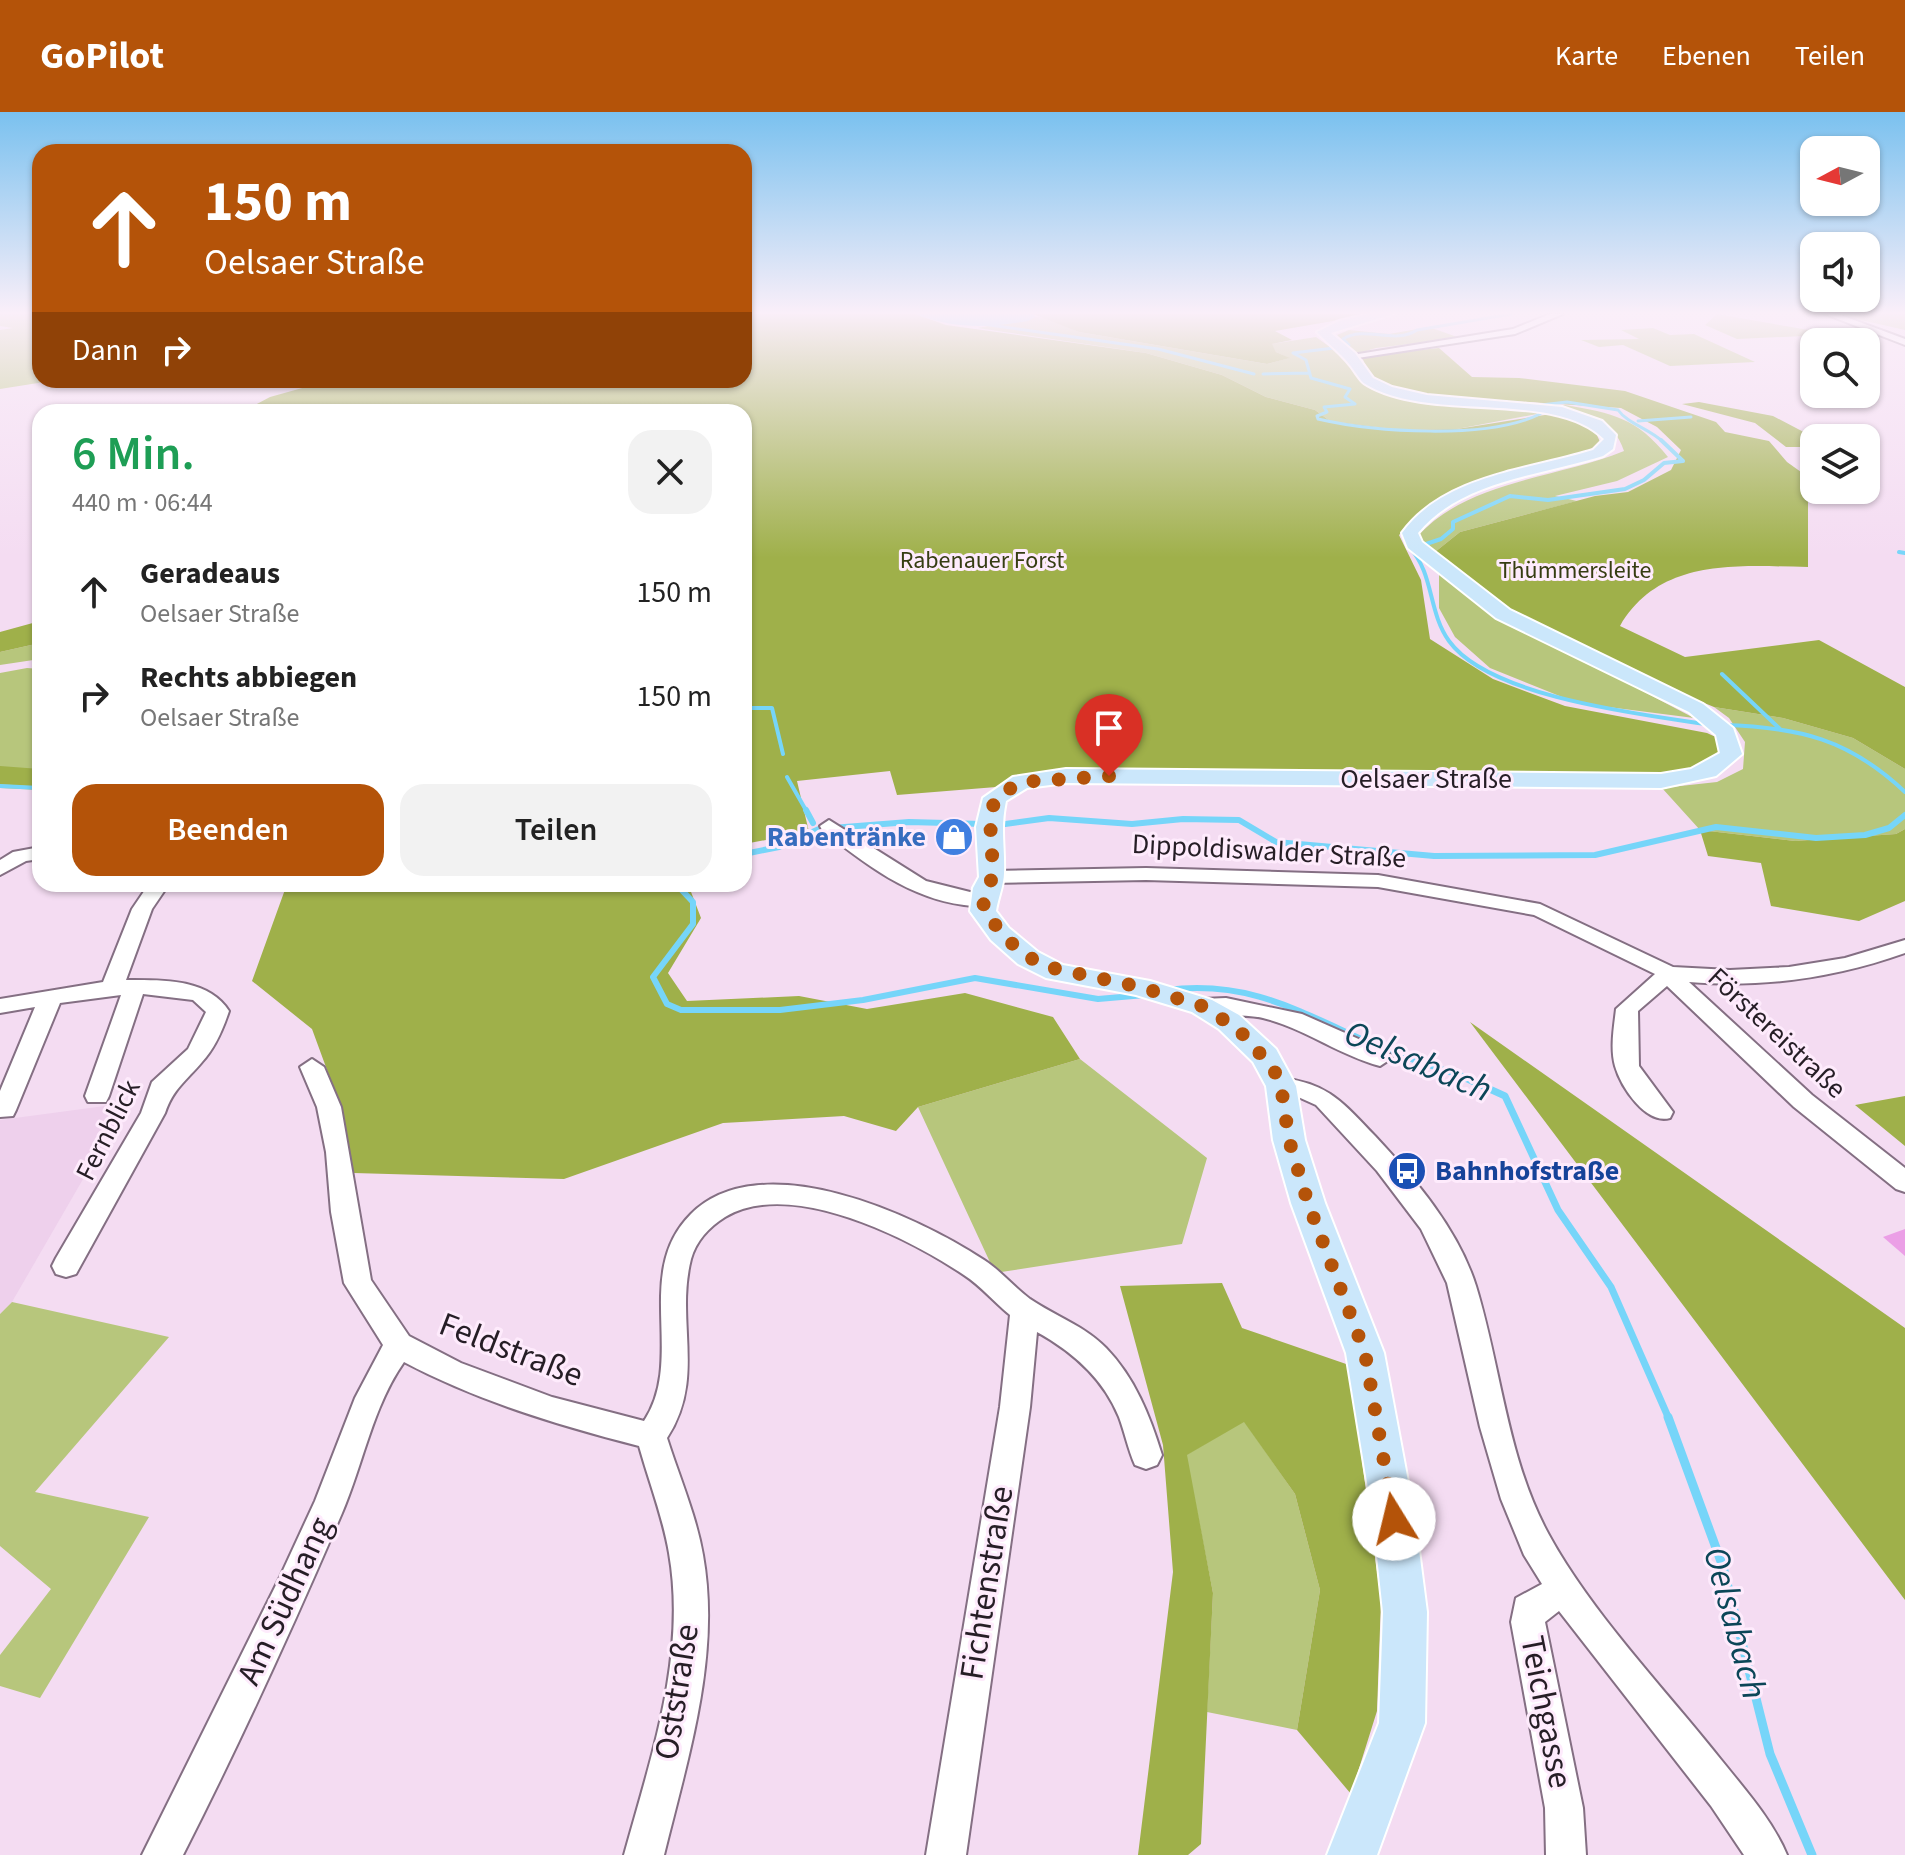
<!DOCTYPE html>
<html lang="de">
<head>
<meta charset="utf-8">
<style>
  :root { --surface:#fff; --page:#f2f2f2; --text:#222; --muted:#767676; --accent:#b45309 }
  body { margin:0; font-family:"Source Sans 3",sans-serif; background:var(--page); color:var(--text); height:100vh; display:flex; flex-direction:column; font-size:30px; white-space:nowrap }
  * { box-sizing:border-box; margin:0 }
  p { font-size:26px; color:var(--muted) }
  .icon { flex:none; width:44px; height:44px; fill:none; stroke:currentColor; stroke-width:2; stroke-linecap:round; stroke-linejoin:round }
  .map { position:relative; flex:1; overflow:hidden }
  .side { position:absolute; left:32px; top:292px; width:720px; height:488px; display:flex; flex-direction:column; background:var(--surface); border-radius:24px; box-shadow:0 2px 6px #0004 }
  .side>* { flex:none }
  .banner { position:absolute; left:32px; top:32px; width:720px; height:244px; border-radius:24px; box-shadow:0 2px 6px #0004; background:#b45309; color:#fff; overflow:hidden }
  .needle { width:52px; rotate:263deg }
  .buttons { position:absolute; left:1800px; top:24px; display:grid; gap:16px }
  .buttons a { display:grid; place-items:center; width:80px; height:80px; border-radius:16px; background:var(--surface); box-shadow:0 2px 6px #0004; font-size:40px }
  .pin { position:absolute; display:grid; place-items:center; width:68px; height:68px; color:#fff; margin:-82px -34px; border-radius:50% 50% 50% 0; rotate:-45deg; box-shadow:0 0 8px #0007 }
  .pin .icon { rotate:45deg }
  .me { position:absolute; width:88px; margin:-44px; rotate:351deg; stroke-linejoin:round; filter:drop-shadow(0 0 6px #0008) }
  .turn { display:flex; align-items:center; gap:28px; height:168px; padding:0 40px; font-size:36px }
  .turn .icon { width:104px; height:104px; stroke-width:2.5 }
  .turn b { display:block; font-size:56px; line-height:68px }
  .then { display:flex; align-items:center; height:76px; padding:0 40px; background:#0003; gap:16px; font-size:30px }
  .round { display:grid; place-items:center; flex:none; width:84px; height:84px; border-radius:24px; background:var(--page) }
  .summary { display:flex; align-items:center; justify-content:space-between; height:136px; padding:0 40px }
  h1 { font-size:48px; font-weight:600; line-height:60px; color:#1e9e55 }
  .action { display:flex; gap:16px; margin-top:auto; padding:16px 40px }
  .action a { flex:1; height:92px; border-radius:24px; background:var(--accent); color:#fff; font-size:32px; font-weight:600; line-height:92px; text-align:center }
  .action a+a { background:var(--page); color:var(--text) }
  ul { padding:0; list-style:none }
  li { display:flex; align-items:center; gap:24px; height:104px; padding:0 40px }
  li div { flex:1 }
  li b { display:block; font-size:30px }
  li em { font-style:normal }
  header { display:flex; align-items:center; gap:48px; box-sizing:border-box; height:112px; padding:0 40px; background:var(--accent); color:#fff }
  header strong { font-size:38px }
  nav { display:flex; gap:44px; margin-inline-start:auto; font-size:28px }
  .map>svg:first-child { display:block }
  .built { fill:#eed0ec }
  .green { fill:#b7c67c }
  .forest { fill:#9fb04a }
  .water { fill:#76d5f9 }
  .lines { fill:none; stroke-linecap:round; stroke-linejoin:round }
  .stream-far4 { stroke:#76d5f9; stroke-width:3 }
  .stream-far3 { stroke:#76d5f9; stroke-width:4 }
  .stream-far2 { stroke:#76d5f9; stroke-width:6 }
  .stream-far1 { stroke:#76d5f9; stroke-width:7 }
  .stream { stroke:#76d5f9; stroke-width:9 }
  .building { fill:#eb9fe6 }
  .minor-casing { stroke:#846f83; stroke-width:4 }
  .major-casing { stroke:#fff; stroke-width:4 }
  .minor { fill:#fff; fill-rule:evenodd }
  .major { fill:#cbe7fb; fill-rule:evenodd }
  .route { stroke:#b45309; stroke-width:14; stroke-dasharray:0 25.2 }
  .labels { text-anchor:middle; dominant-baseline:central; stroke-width:6; stroke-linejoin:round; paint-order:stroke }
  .far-park-label { font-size:24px; fill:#363d12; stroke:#feebfc }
  .street-label { font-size:28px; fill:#261e26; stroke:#feebfc }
  .shop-label { font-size:28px; font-weight:bold; fill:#366cbe; stroke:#feebfc; text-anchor:end }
  .transit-label { font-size:28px; font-weight:bold; fill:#164399; stroke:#feebfc; text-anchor:start }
  .near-street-label { font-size:34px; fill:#261e26; stroke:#feebfc }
  .near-water-label { font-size:36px; font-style:italic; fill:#0c4658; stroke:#feebfc }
</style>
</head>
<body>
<header>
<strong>GoPilot</strong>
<nav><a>Karte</a><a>Ebenen</a><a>Teilen</a></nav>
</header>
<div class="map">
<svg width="1905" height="1743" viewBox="0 0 1905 1743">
  <rect width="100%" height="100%" fill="#f4dcf2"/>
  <path class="built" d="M127 991 12 1190 0 1202V1008Z"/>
  <path class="green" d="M0 202H40V268H57L0 277V218L13 216 0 214Z
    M1717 202 1826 221 1815 228 1804 224 1737 227 1705 213Z
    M1905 202V218L1839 203 1841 202Z
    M1035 205 1049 206 1079 220 1267 252 1289 246 1276 240 1271 232 1316 225 1351 250 1357 265 1380 280 1398 285 1533 296 1537 302 1457 317 1402 318 1330 309 1315 298 1266 285 1222 263 1146 241 978 216Z
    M1429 215 1460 226 1376 236 1356 242 1337 223 1349 218 1389 222Z
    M1653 216 1670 223 1694 222 1755 250 1670 254 1623 233 1599 235 1581 228 1639 227 1621 218Z
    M1565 293C1613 301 1637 306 1668 345L1617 369 1555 384 1577 389 1460 420 1435 440 1418 424C1467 369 1558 366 1624 339 1614 306 1584 302 1553 294Z
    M1439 461 1494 501 1694 606 1577 591 1490 556 1455 525 1439 496Z
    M40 531V547L0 553V540Z
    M27 556 40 557V678L0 676V561Z
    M1714 595 1783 606 1853 626 1905 657V717L1896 722 1795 729 1700 718 1662 676 1717 670 1743 657 1745 630 1729 606Z
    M1080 947 1207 1046 1182 1132 995 1161 918 995Z
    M12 1190 169 1225 35 1380 149 1405 40 1586 0 1574V1543L51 1477 0 1434V1202Z
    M1244 1309 1295 1382 1320 1478 1297 1618 1207 1600 1213 1481 1186 1343Z"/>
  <path class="forest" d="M744 202H915L946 213 1146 241 1222 263 1266 285 1315 298 1330 309 1402 318 1457 317 1551 302 1576 306 1595 319 1601 332C1560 354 1514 357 1471 374 1443 384 1421 404 1399 423L1421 468 1430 527 1493 567 1565 594 1707 621 1720 627V641L1699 655 1658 664H1133L897 683 890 659 797 669 809 720 744 732V300H242L270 285 331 268H744Z
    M1033 202H1373L1275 219 1292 228 1272 232 1276 240 1290 246 1267 252 1079 220Z
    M1439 236 1472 265 1519 266 1625 279 1716 310 1725 320 1769 329 1787 350 1808 365V455C1739 454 1660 445 1620 514L1685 545 1819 528 1905 575V657L1853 626 1783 606 1714 595 1634 562 1525 510 1435 440 1460 420 1595 384 1628 380 1671 358 1681 338 1657 315 1621 296 1432 284C1405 279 1369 275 1362 244Z
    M1699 290 1773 304 1815 326 1814 339 1809 335H1786L1755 311 1682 292Z
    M40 509V531L0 540V520Z
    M0 654 40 657V675L0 672Z
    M1905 717V789L1859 809 1771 794 1761 751 1708 744 1700 718 1795 729 1896 722Z
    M287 772H688L701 806 668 861 687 889 799 884 867 897 965 881 1053 905 1080 947 918 995 896 1019 844 1004 723 1011 564 1067 354 1061 334 977 312 917 252 869Z
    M1470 910 1905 1216V1488Z
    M1905 984V1034L1855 993Z
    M1222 1171 1242 1216 1349 1253 1381 1489 1377 1599 1351 1682 1297 1618 1320 1478 1295 1382 1244 1310 1187 1343 1213 1481 1201 1732 1188 1743H1138L1173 1460 1163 1333 1120 1174Z"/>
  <path class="water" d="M915 202H1033L1035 205 1028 209C986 216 955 217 915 202Z"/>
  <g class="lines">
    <path class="stream-far4" d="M983 212 1158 237 1254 262
      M1346 235 1349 233 1343 227C1365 213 1394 233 1417 218L1511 202
      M1334 236 1293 241 1306 248 1311 266 1350 277 1345 285 1355 292 1324 295 1327 300 1317 304 1318 307C1374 320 1487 328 1540 302L1537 297
      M1263 262 1309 261
      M1541 293 1567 290 1618 298C1628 312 1650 317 1663 330
      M1638 309 1691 305"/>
    <path class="stream-far3" d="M1420 434 1441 427 1453 417V410L1510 384 1548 388 1625 377 1644 368 1664 351 1683 349 1661 328
      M1410 436C1434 462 1428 500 1449 529 1490 586 1646 603 1712 613
      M1899 440 1905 441
      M1722 562 1780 617
      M744 596H772L783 642
      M1723 613C1799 615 1849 627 1905 680
      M787 665 807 700
      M0 674 40 676"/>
    <path class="stream-far2" d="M806 698 813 711
      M998 713 1049 706 1132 712 1183 707 1239 708 1276 730 1434 744 1595 743 1716 715 1816 726 1865 723 1889 716 1905 703
      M744 742 779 735 819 717 909 710 983 712
      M676 772 693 790V812L653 865 667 892 681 898H780L863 888 975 866 1098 887 1145 883
      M1167 878C1247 868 1297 898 1368 930 1400 945 1434 954 1467 966"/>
    <path class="stream-far1" d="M1461 964 1505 984 1558 1098 1611 1175 1669 1307"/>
    <path class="stream" d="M1668 1305 1723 1455 1770 1642 1812 1743"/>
  </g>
  <path class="building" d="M1905 1117V1144L1883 1125Z"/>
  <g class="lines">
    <g class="minor-casing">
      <path id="minor" d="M1550 202H1563L1515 222 1351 247 1346 244 1513 217Z
        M1825 202H1838L1905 227V233Z
        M829 708 926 769 990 785 993 789C986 798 975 794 964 793 909 786 865 752 822 718L820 714Z
        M40 735V747L26 749 0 763V748L13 740Z
        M1146 756 1378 763 1540 792 1673 855 1730 858 1789 855 1845 846 1905 828V841C1835 866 1763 876 1689 870L1812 983 1905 1056V1080L1896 1077 1794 995 1667 874 1638 899 1639 954 1673 1000 1670 1006C1646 1013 1621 975 1615 954 1610 936 1614 915 1616 897L1655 862 1534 803 1378 775 1146 768 992 771 982 765 992 759Z
        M149 772H169L152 797 126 868C161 868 208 866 229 899 223 917 215 936 202 950 186 969 173 977 165 1001L76 1162 66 1165 56 1162 52 1154 56 1146 141 1001 152 970 188 937 206 900 193 888 143 882 109 984 106 990H88L85 984 121 883 60 891 16 998 13 1004 0 1005V979L35 895 0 901V887L103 870 132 797Z
        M1226 886 1302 902 1388 940 1392 946 1380 954C1339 943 1304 916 1263 906 1247 902 1198 904 1191 894L1202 887Z
        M312 947 324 955 341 995 371 1168 409 1224 461 1251 552 1285 644 1309C686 1246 632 1161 691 1102 761 1032 916 1103 984 1148 1001 1159 1014 1175 1030 1187 1055 1204 1085 1214 1106 1236 1135 1266 1150 1304 1162 1343L1157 1353 1146 1357 1135 1353C1128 1337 1125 1321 1119 1305 1103 1266 1073 1240 1037 1220L1030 1295 966 1743H926L1000 1295 1010 1203C994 1190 981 1174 964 1163 907 1125 790 1066 725 1105 709 1115 696 1129 691 1147 675 1210 706 1266 667 1326 679 1364 696 1403 703 1443 721 1544 688 1645 664 1743H624C651 1645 687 1543 669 1441 663 1405 649 1370 639 1334 557 1313 478 1289 404 1250 373 1294 363 1352 342 1401 292 1517 240 1631 183 1743H142L279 1467 315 1389 355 1286 383 1233 344 1171 331 1100 326 1040 317 995 300 955Z
        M1281 966C1329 971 1344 992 1375 1024 1415 1067 1458 1117 1476 1174 1501 1255 1507 1347 1549 1423 1591 1500 1663 1575 1718 1644 1742 1674 1772 1707 1787 1743H1744L1711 1694 1559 1499 1545 1510 1583 1696 1586 1743H1546L1545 1696 1511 1510 1516 1486 1542 1472 1524 1443 1501 1387 1480 1315 1447 1171 1421 1117 1377 1059 1316 993 1296 984 1273 980 1269 974 1273 968Z"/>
    </g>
    <g class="major-casing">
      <path id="major" d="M1369 202H1393L1331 221 1355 241 1373 266 1392 275 1427 283 1562 295 1602 309 1616 323 1613 337 1603 344C1543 363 1460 369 1418 421L1422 430 1510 498 1703 592 1733 616 1742 642 1716 664 1661 676 1066 671 1027 676 1006 689C1000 717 1005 734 1004 761 1004 772 998 786 996 799L1009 816 1038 840 1063 853 1150 869 1212 888 1239 903 1276 937 1296 974 1305 1028 1325 1091 1384 1241 1415 1407 1427 1500 1425 1611 1377 1743H1327L1379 1611 1383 1500 1373 1407 1346 1241 1291 1091 1273 1028 1266 974 1253 950 1219 917 1192 900 1136 883 1046 866 1018 852 991 828 970 799 973 776 979 765 976 715 983 686 1013 665 1066 657 1661 662 1691 657 1720 641 1716 623 1689 600 1496 506 1408 436 1402 421C1444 363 1529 358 1593 338L1604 327C1554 277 1432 311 1367 273 1361 270 1359 265 1355 260 1345 244 1330 234 1317 220L1339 209Z"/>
    </g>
    <use href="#minor" class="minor"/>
    <use href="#major" class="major"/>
  </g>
  <linearGradient id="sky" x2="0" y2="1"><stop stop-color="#7ac1ef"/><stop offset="0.45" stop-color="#faeff9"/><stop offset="1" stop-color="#faeff9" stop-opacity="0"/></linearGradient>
  <rect width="1905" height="446" fill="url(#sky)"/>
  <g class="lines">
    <path class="route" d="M1109 664 1021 670 995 686C986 721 994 732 992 762 991 775 983 785 983 799L1017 837 1043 854 1140 875 1202 894 1238 917 1273 956 1281 974 1289 1028 1308 1091 1365 1241 1394 1407"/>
  </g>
  <defs>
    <g id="shop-disc" transform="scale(2)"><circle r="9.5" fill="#3f7fe0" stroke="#feebfc"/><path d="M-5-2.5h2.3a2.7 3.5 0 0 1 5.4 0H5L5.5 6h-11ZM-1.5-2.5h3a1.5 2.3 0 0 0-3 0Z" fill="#fff"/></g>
    <g id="bus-disc" transform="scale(2)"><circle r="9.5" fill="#1a4fb4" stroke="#feebfc"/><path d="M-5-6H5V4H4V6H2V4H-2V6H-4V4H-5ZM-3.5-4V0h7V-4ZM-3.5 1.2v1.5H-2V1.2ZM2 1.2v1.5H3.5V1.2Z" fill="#fff"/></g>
  </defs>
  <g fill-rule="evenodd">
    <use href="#shop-disc" x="954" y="725"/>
    <use href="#bus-disc" x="1407" y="1059"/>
  </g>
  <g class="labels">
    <g class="far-park-label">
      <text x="982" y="448">Rabenauer Forst</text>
      <text x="1575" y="458">Thümmersleite</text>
    </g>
    <g class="street-label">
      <text x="1426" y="667">Oelsaer Straße</text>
      <text transform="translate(1269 739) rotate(3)">Dippoldiswalder Straße</text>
      <text transform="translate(1777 921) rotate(43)">Förstereistraße</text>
      <text transform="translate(108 1018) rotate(-63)">Fernblick</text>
    </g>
    <g class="shop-label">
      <text x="926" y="725">Rabentränke</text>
    </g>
    <g class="transit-label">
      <text x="1435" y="1059">Bahnhofstraße</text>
    </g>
    <g class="near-street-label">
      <text transform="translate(511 1238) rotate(21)">Feldstraße</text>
      <text transform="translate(987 1471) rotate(-81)">Fichtenstraße</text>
      <text transform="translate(285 1489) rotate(-65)">Am Südhang</text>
      <text transform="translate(677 1580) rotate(-81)">Oststraße</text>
      <text transform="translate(1546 1600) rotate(79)">Teichgasse</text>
    </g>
    <g class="near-water-label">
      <text transform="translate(1418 949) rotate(23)">Oelsabach</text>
      <text transform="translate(1735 1511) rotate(75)">Oelsabach</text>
    </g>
  </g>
</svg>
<div class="buttons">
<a><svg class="needle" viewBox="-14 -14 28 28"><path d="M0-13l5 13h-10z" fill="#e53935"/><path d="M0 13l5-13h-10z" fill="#767676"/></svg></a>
<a><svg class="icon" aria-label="sound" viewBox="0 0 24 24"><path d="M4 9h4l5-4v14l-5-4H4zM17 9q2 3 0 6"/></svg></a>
<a><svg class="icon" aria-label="search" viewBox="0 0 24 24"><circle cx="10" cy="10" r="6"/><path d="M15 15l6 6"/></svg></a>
<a><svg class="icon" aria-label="layers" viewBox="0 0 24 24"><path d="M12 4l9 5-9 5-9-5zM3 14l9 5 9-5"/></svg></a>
</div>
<div class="pin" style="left:1109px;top:664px;background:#d93025"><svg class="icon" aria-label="arrive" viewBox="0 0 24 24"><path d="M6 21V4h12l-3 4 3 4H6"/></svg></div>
<svg class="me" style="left:1394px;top:1407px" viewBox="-20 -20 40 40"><circle r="19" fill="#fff"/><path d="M0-13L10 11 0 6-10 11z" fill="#b45309"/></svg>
<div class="banner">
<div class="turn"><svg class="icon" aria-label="ahead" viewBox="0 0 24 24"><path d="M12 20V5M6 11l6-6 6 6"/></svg><div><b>150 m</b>Oelsaer Straße</div></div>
<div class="then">Dann<svg class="icon" aria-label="right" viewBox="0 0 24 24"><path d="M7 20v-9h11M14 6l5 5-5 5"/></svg></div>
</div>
<section class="side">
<div class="summary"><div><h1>6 Min.</h1><p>440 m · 06:44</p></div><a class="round"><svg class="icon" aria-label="close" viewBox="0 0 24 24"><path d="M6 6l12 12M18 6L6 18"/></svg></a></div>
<ul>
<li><svg class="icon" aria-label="ahead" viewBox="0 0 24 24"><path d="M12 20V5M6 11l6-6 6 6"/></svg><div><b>Geradeaus</b><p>Oelsaer Straße</p></div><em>150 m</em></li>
<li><svg class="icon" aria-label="right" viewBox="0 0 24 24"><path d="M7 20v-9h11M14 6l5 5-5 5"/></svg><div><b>Rechts abbiegen</b><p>Oelsaer Straße</p></div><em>150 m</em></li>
</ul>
<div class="action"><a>Beenden</a><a>Teilen</a></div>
</section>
</div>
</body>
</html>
